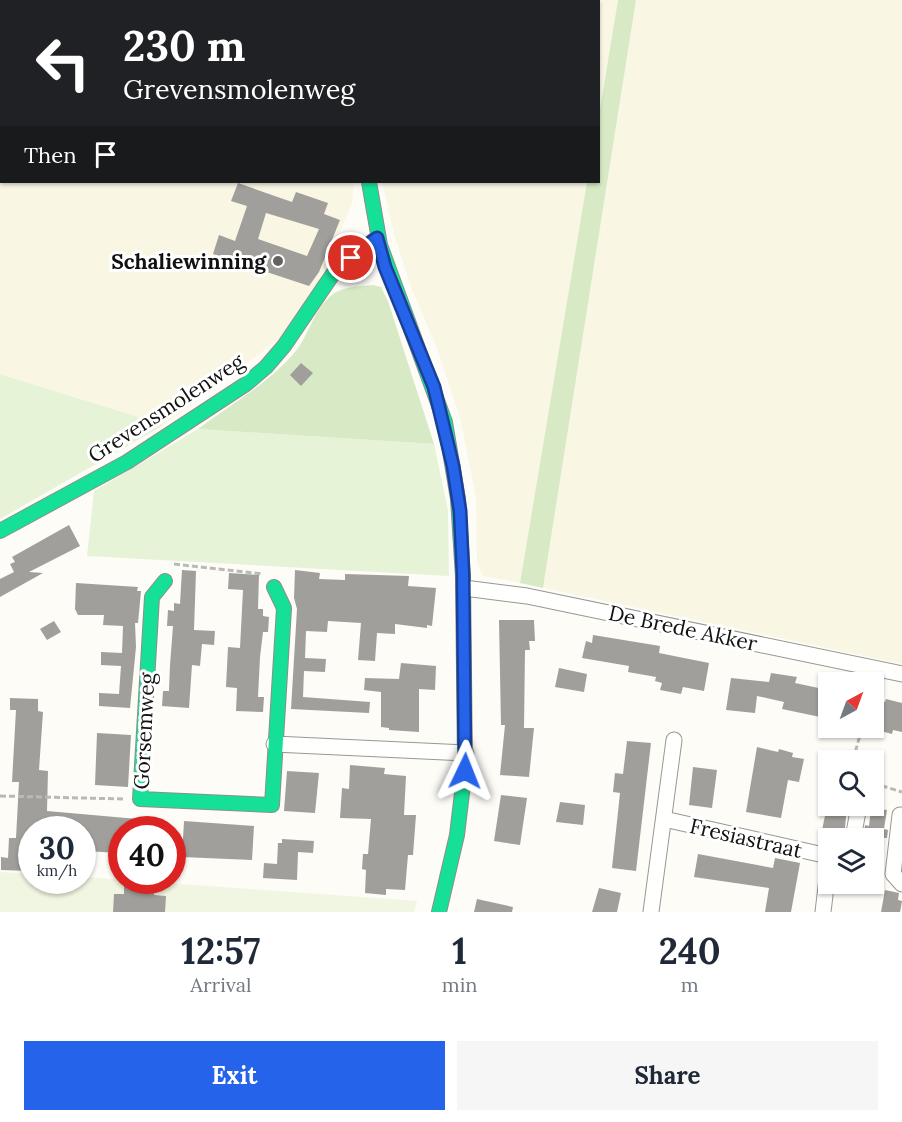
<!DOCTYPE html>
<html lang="en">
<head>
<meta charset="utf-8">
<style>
  :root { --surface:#fff; --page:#f6f6f7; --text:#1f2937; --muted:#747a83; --accent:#2563eb }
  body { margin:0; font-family:Lora,serif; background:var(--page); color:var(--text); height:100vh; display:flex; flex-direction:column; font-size:22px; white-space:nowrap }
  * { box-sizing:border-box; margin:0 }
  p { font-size:20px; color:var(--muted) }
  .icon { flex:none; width:33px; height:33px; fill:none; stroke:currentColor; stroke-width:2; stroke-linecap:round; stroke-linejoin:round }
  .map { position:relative; height:912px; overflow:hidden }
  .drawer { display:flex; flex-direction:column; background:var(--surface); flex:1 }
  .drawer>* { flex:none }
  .banner { position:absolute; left:0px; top:0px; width:600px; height:183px; box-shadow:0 2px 4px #0004; background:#202124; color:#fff; overflow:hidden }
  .needle { width:39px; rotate:41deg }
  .fabs { position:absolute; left:818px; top:672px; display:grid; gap:12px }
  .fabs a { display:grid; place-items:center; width:66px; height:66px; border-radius:0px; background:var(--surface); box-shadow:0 2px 4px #0004; font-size:30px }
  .speed { position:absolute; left:18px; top:816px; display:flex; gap:12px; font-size:30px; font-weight:700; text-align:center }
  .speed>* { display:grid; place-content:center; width:78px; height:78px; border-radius:50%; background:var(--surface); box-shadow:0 2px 4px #0004; line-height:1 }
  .speed small { font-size:15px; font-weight:400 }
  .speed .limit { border:9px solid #d22; background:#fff; color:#111 }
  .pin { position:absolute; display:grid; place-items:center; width:51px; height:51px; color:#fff; margin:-26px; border:3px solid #fff; border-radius:50%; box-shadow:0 2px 6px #0007 }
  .me { position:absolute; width:66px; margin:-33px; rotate:2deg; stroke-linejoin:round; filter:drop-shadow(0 0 4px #0008) }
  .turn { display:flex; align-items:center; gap:21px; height:126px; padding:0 24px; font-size:27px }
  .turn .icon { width:78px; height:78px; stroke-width:2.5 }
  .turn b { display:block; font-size:42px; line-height:51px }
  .then { display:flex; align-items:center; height:57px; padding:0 24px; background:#0003; gap:12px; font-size:22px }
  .eta { display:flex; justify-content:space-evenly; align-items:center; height:102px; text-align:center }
  .eta b { font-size:36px; font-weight:700; line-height:42px }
  .primary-button { display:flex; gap:12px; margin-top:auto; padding:12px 24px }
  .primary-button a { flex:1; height:69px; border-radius:0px; background:var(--accent); color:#fff; font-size:24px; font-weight:700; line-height:69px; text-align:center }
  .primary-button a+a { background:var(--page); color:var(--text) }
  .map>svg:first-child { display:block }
  .farmland { fill:#f9f7e4 }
  .green { fill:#e7f3d7 }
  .forest { fill:#d8eac5 }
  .pitch { fill:#f0f6e1 }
  .building { fill:#a19f9c; fill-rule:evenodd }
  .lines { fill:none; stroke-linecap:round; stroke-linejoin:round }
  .street-casing { stroke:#979795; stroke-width:17 }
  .fast-casing { stroke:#8e8d8b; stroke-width:16 }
  .path { stroke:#b9b9b8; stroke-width:3; stroke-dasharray:6 3; stroke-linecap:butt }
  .street { stroke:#fffffe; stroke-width:15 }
  .fast { stroke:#16e098; stroke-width:14 }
  .route-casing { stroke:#184099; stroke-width:15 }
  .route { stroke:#2563eb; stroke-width:10 }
  .poi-dot { fill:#646362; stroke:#fff; stroke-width:2 }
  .labels { text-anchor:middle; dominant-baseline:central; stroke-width:6; stroke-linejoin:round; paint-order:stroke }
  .poi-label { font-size:21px; font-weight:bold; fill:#111; stroke:#fff; text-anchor:end }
  .street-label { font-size:21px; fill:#111; stroke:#fff }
</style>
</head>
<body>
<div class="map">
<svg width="902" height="912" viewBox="0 0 902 912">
  <rect width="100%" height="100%" fill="#fdfcf7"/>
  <path class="farmland" d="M0 0H373L2 2V182H354L352 204 314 292 279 339 164 425 0 374Z
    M403 0H618L599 115 598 2Z
    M636 0H902V664L543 588Z
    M382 182H587L520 583 483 576 477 564 476 498 461 422 437 348 412 290 394 234Z"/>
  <path class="green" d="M0 374 164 425 0 519Z
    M198 429 434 444 448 510 449 576 87 556 94 491Z"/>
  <path class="forest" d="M618 0H636L543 588 520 583 587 182H598L599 115Z
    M373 285 381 287 388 301 434 444 198 429C231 404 273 381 298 348 310 331 315 308 333 294 343 287 360 286 373 285Z"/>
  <path class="pitch" d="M0 872 31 874 32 880H82L83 877 417 901 414 912H0Z"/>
  <path class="building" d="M238 183 292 202 296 192 328 203 324 214 340 220 319 272 309 286 213 254 219 235 235 241 247 206 231 201ZM266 213 319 229 307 256 258 239Z
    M301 363 313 373 301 386 290 375Z
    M69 525 80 546 29 572 43 573 0 597V579L14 572 10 564 15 562 12 557Z
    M182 570 196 571 194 630 215 631 214 645 202 644 200 666 192 665 189 708 162 706 163 691H169L170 665 173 626H167L168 610 174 611V603L180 604Z
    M295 570 320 573 319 579 345 580V574L409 576 408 586 436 588 432 626 427 625V628L395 624V634L377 633 375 661 358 660 361 623 328 621 327 632 306 631 305 658 326 659 325 672 304 671 303 697 370 702 369 713 291 709 297 609 294 598Z
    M229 573 259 575 258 609H263V616L269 617 268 632H263L260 657 258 697H264L263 712 236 711 237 688 226 687 228 647 240 648 243 590 228 589Z
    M76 583 138 587 137 591H141L138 623H135L136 647 130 708 99 706V693L119 694 121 666 101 665V652L122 653 123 626 103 625 104 615H78L75 609Z
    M499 620H534L535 641H529L530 650H525L524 728H534L529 777 500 775 505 725H501Z
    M54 621 61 632 47 640 40 629Z
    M593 635 660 646 659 653 709 663 704 691 683 687 681 694 660 690 662 683 655 681 656 677 628 672 629 666 582 658 586 641 592 643Z
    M401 663 436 666 435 690 419 689V732L389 730V728L381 727V692L364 690 365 678 399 679Z
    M559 668 587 674 584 692 555 687Z
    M771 673 797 677 795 683 828 690V716L825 718 782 709 784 702 757 696 755 713 726 710 731 678 769 682Z
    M10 698 38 699V711L43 712 39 770 48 771 47 811 149 820V830H122V853L82 851 81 828H37L32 830 29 871 1 870V857L8 858 9 838H16L19 782H12L16 710H10Z
    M886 699 902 703V732L893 730 892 734 873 729 881 701 885 702Z
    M97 733 131 735 128 787 95 785Z
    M627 741 651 743 636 871 612 868 620 793 613 792 615 773 623 774Z
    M757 747 778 752 779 749 793 753 792 757 804 759 799 782 788 780 781 818 746 812Z
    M350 765 385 768 384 774 406 776 404 815H416L413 855H408L405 890 386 889V895L365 893 366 870 362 869 363 854H368L371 819 340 818 342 788 349 789Z
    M693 767 717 770 712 808 689 805Z
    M287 771 319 773 315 813 284 811Z
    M501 795 527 798 520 845 494 841Z
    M560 802 585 805 583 825 556 822Z
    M827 806H847L844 838 821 835Z
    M871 808 887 810 884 829 888 830 887 838H863L865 825 869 826Z
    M184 821 254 826 252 860 182 857Z
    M282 839 314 841 313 853 298 852 297 880 263 878 264 863 277 864 278 843H282Z
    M698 854 773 868 775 858 800 863 791 912H765L769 888 694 877Z
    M124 883 154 885V895L166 896 165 912H113L114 894H124Z
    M599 888 621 893 617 912H592Z
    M885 890 899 893 898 900 902 901 900 912H881Z
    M477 899 513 907 512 912H474Z"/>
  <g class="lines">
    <g class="street-casing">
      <path id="street" d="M464 588 527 596 902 674
        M274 744 466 753
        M900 815 893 874 902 884
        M664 819 828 856
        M853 838 859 806
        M651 912 674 740
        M823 912 828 870"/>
    </g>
    <g class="fast-casing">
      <path id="fast" d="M389 0V2
        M369 182 380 245 445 422 458 499 463 577 465 768 457 835 439 912
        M0 531 127 462 246 384 266 367 284 346 337 268 377 238
        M165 581 152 597 140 799 272 805 284 608 274 587"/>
    </g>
    <path class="path" d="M174 564 263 574
      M853 760 862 728
      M873 783 902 792
      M0 796 124 799"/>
    <use href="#street" class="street"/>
    <use href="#fast" class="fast"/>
  </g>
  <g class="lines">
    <g class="route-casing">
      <path id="route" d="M351 258 377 238 385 267 434 387 453 466 460 511 463 574 465 771"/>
    </g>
    <use href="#route" class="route"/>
  </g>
  <circle class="poi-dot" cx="278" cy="261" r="6"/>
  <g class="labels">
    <g class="poi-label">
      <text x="266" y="261">Schaliewinning</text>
    </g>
    <g class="street-label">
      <text transform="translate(166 408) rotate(-33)">Grevensmolenweg</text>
      <text transform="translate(683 628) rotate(12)">De Brede Akker</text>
      <text transform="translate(144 731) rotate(-87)">Gorsemweg</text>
      <text transform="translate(746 838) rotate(13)">Fresiastraat</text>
    </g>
  </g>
</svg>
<div class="fabs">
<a><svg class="needle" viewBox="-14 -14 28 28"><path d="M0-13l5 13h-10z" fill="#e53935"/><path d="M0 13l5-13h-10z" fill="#747a83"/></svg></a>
<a><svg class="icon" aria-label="search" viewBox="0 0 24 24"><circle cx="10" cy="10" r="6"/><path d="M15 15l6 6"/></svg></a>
<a><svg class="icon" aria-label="layers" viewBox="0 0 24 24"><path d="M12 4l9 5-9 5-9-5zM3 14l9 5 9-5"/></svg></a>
</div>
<div class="speed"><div>30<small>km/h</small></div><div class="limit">40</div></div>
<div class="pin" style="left:351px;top:258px;background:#d93025"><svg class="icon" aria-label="arrive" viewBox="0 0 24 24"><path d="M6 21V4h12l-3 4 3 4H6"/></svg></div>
<svg class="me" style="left:465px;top:771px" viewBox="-20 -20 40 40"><path d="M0-17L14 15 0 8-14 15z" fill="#2563eb" stroke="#fff" stroke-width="4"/></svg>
<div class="banner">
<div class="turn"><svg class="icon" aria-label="left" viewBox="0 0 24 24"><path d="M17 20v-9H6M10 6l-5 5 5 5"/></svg><div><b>230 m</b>Grevensmolenweg</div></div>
<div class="then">Then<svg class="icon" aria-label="arrive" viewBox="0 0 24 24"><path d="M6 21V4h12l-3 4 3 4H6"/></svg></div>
</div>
</div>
<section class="drawer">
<div class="eta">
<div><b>12:57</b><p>Arrival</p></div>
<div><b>1</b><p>min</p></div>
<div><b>240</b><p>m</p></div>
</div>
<div class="primary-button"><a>Exit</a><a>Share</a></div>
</section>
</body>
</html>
